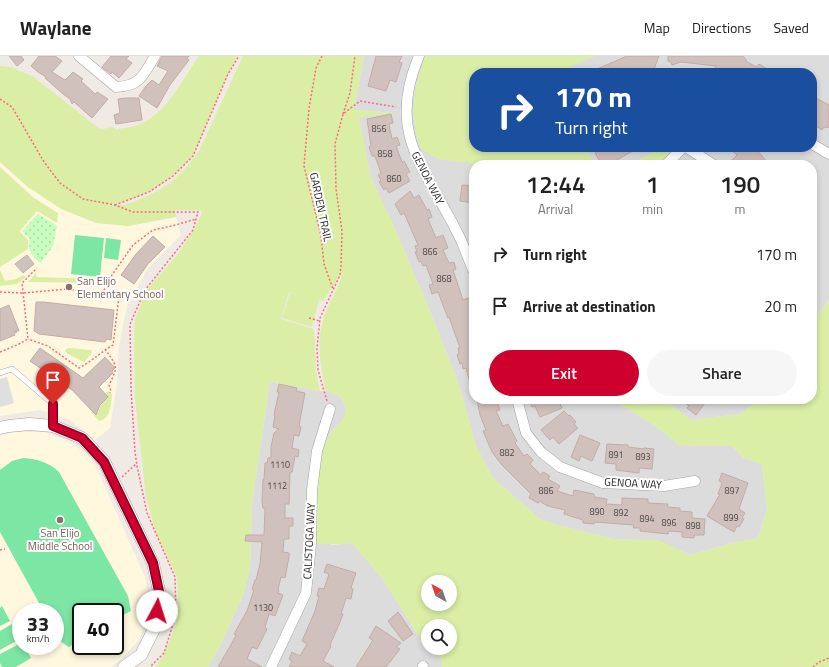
<!DOCTYPE html>
<html lang="en">
<head>
<meta charset="utf-8">
<style>
  :root { --surface:#fff; --page:#f6f6f6; --text:#222; --muted:#767676; --line:#e0e0e0; --accent:#ce002e }
  body { margin:0; font-family:"Titillium Web",sans-serif; background:var(--page); color:var(--text); height:100vh; display:flex; flex-direction:column; font-size:15px; white-space:nowrap }
  * { box-sizing:border-box; margin:0 }
  p { font-size:13px; color:var(--muted) }
  .icon { flex:none; width:22px; height:22px; fill:none; stroke:currentColor; stroke-width:2; stroke-linecap:round; stroke-linejoin:round }
  .map { position:relative; flex:1; overflow:hidden }
  .details { position:absolute; left:469px; top:104px; width:348px; height:244px; display:flex; flex-direction:column; background:var(--surface); border-radius:16px; box-shadow:0 2px 6px #0003 }
  .details>* { flex:none }
  .hud { position:absolute; left:469px; top:12px; width:348px; height:84px; border-radius:16px; box-shadow:0 2px 6px #0003; background:#1a4fa0; color:#fff; overflow:hidden }
  .needle { width:26px; rotate:320deg }
  .fabs { position:absolute; left:421px; top:519px; display:grid; gap:8px }
  .fabs a { display:grid; place-items:center; width:36px; height:36px; border-radius:50%; background:var(--surface); box-shadow:0 2px 6px #0003; font-size:20px }
  .speed { position:absolute; left:12px; top:547px; display:flex; gap:8px; font-size:20px; font-weight:700; text-align:center }
  .speed>* { display:grid; place-content:center; width:52px; height:52px; border-radius:50%; background:var(--surface); box-shadow:0 2px 6px #0003; line-height:1 }
  .speed small { font-size:10px; font-weight:400 }
  .speed .limit { border:2px solid #111; border-radius:6px; background:#fff; color:#111 }
  .pin { position:absolute; display:grid; place-items:center; width:34px; height:34px; color:#fff; margin:-41px -17px; border-radius:50% 50% 50% 0; rotate:-45deg; box-shadow:0 0 4px #0007 }
  .pin .icon { rotate:45deg }
  .me { position:absolute; width:44px; margin:-22px; rotate:5deg; stroke-linejoin:round; filter:drop-shadow(0 0 3px #0008) }
  .turn { display:flex; align-items:center; gap:14px; height:84px; padding:0 20px; font-size:18px }
  .turn .icon { width:52px; height:52px; stroke-width:2.5 }
  .turn b { display:block; font-size:28px; line-height:34px }
  .eta { display:flex; justify-content:space-evenly; align-items:center; height:68px; text-align:center }
  .eta b { font-size:24px; font-weight:600; line-height:28px }
  .button { display:flex; gap:8px; margin-top:auto; padding:8px 20px }
  .button a { flex:1; height:46px; border-radius:24px; background:var(--accent); color:#fff; font-size:16px; font-weight:600; line-height:46px; text-align:center }
  .button a+a { background:var(--page); color:var(--text) }
  ul { padding:0; list-style:none }
  li { display:flex; align-items:center; gap:12px; height:52px; padding:0 20px }
  li div { flex:1 }
  li b { display:block; font-size:15px }
  li em { font-style:normal }
  header { display:flex; align-items:center; gap:24px; box-sizing:border-box; height:56px; padding:0 20px; background:var(--surface); border-bottom:1px solid var(--line) }
  header strong { font-size:19px }
  nav { display:flex; gap:22px; margin-inline-start:auto; font-size:14px }
  .map>svg:first-child { display:block }
  .residential { fill:#dddcdc; fill-rule:evenodd }
  .education { fill:#fff8df; fill-rule:evenodd }
  .grass { fill:#daeea6; fill-rule:evenodd }
  .park { fill:url(#park-dots) }
  .pitch { fill:#7ce6a5 }
  .parking { fill:#dfdfdf }
  .building { fill:#d1c1bd; stroke:#c3aca5 }
  .lines { fill:none; stroke-linecap:round; stroke-linejoin:round }
  .service-casing { stroke:#a3a3a3; stroke-width:6 }
  .minor-casing { stroke:#a3a3a3; stroke-width:11 }
  .tertiary-casing { stroke:#a3a3a3; stroke-width:13 }
  .path { stroke:#ff6779; stroke-width:1.5; stroke-dasharray:2 2; stroke-linecap:butt }
  .service { stroke:#fff; stroke-width:5 }
  .minor { stroke:#fff; stroke-width:10 }
  .tertiary { stroke:#fff; stroke-width:12 }
  .route-casing { stroke:#86001e; stroke-width:10 }
  .route { stroke:#ce002e; stroke-width:7 }
  .education-dot { fill:#8d6e63; stroke:#fff; stroke-width:1.5 }
  .labels { text-anchor:middle; dominant-baseline:central; stroke-width:4; stroke-linejoin:round; paint-order:stroke }
  .number-label { font-size:9px; fill:#4c4846 }
  .street-label { font-size:11px; fill:#1f1f1f; stroke:#fff }
  .education-label { font-size:11px; fill:#785e54; stroke:#fff; text-anchor:start }
</style>
</head>
<body>
<header>
<strong>Waylane</strong>
<nav><a>Map</a><a>Directions</a><a>Saved</a></nav>
</header>
<div class="map">
<svg width="829" height="611" viewBox="0 0 829 611">
  <defs>
    <pattern id="park-dots" width="8" height="8" patternUnits="userSpaceOnUse"><rect width="8" height="8" fill="#c7febe"/><path d="M2 2h.1M6 6h.1" fill="none" stroke="#aad9a3" stroke-width="1.8" stroke-linecap="round"/></pattern>
  </defs>
  <rect width="100%" height="100%" fill="#f0eae4"/>
  <path class="residential" d="M364 0H829V244L812 267V109H474V343H614L615 345 654 369 679 389 732 390 744 402 762 408 767 453 758 482 728 488 690 499 659 485 613 483 557 469 540 463 493 422 476 390 460 332 434 265 395 173 371 122 358 61 394 57 354 54ZM474 17H812V91H474Z
    M270 326 320 335H326L337 339 343 344 346 354 344 361 342 365 332 375 325 388 324 394 331 489 343 488 349 487 353 488 382 522 420 582 421 586 428 589V592H432L440 600 443 609 442 611H208L219 592 243 539 250 512 252 447Z
    M662 343H761L740 358 691 364Z"/>
  <path class="education" d="M0 106 28 131 128 170 176 161 181 179 148 212 127 250 119 289 117 327 110 372 95 384 70 364 40 354 0 360Z
    M13 376H43L65 384 83 395 95 408 145 521 149 544 148 562 139 584 124 600 112 611H0V380ZM21 556H55V590H21ZM81 556H115V590H81Z"/>
  <path class="grass" d="M199 0H238L228 18 193 100 173 120 149 136 122 147 107 148C120 151 130 148 143 142 169 131 184 117 200 93L243 0H364L354 54 397 57 359 61 371 122 395 173 434 265 460 332 476 390 493 422 540 463 557 469 613 483 659 484 690 499 728 488 758 482 767 453 762 408 744 402 732 390 679 389 654 369 615 345 614 343H662L691 364 740 358 761 343H812V267L829 244V611H442C443 603 438 597 432 592H450V570H428V589L421 587 420 582 382 522 353 488 349 487 343 488H316L318 422 325 387 332 375 342 365 346 354 343 344 337 339 326 335C321 312 316 288 323 264 327 248 339 233 343 216L323 245 319 244 312 271 282 262 290 237 296 238 289 236 281 263 313 273C316 281 315 291 315 299 315 311 317 323 320 335L270 326 252 447 250 512 243 539 219 592 208 611H155L163 600 176 569 178 543 177 521 156 477 146 441 135 342 134 275 135 264 145 236 178 198 195 172 202 157 201 154H175L176 161 128 170 96 167 61 153 28 131 0 106V10L11 11 34 21 98 72 103 73 113 71 117 74C123 71 129 72 135 70 164 62 183 23 199 0ZM428 526H450V548H428Z
    M425 0H596L555 17H474V91H586L595 109H474C463 103 449 107 437 102 431 100 425 95 420 92 409 57 413 34 425 0Z
    M660 91H675L669 100 659 109H629L659 93Z
    M0 111 34 142 58 157 57 167 37 155 20 175 22 178 28 184V193L0 211Z
    M0 214 5 225 16 223 24 219 26 221 17 228 0 230Z
    M36 217 37 221 97 223 101 222V227L28 226Z
    M68 292 91 294 92 297 84 306 66 297 65 294Z
    M107 335 112 338C111 348 111 363 99 365L91 356 93 355 97 358 101 349 108 341 105 338Z"/>
  <path class="park" d="M38 158 56 169 57 170 53 190 41 207C32 202 27 193 30 183L22 175Z"/>
  <path class="pitch" d="M75 179 104 182 100 221 71 218Z
    M106 182 121 184 118 204 104 202Z
    M23 402C38 403 48 406 59 416L128 540 131 555 115 563V556H81V583L69 591C53 582 55 572 55 556H44L0 476V414L12 405Z
    M2 550 10 565 0 570V552Z
    M12 568 20 583 0 594V575Z
    M21 587V590H24L31 602 16 611H2L0 607V598Z"/>
  <path class="parking" d="M7 321 14 347 0 351V323Z"/>
  <path class="building" d="M9 0H21L24 4 17 10Z
    M39 0H55L62 5 52 16 65 24 73 16 83 23 81 25 95 38 97 36 108 43 92 62 74 46 72 48 70 43 63 38 45 22 46 21 38 16 31 10Z
    M111 0H129L126 3 132 7 119 22 112 16 111 18 102 11Z
    M162 0H189L187 3 189 4 170 29 157 52 139 40 146 30 152 24 159 29 168 15 157 10Z
    M376 0H402L399 6 402 7 396 26 390 24 386 35 368 30Z
    M627 0H659L654 13 643 17H588Z
    M668 0H742L745 2 747 6 757 11 759 8 774 17H717L713 16 716 10 681 6 672 9 671 6 668 5Z
    M812 40 829 49V71L823 72 822 74 812 67V62L817 53 812 51Z
    M125 42H139L142 64 116 68 114 59 120 57 118 43Z
    M391 58 393 67 389 68 392 83 397 81 400 89 396 90 402 106 404 105 410 116 406 118 410 125 389 137 386 132 384 134 379 126 381 124 378 119 381 117 375 100H372L369 91 371 90 367 63Z
    M597 91H640L613 106 607 107 604 109H602L596 99 595 94Z
    M728 91H754L770 109H737L732 104 737 99Z
    M462 129 474 130V147L460 145Z
    M410 135 414 142 419 139 427 154 429 153 432 161 428 163 436 182 443 179 448 192 443 194 449 207 454 206 456 213 453 214 463 244 468 242 472 250 474 257V267H472L474 273V334L472 335 466 312 463 313 462 307 460 308 457 299 459 298 458 292H460L449 261 448 262 438 236 432 238 429 229 433 228 426 209 423 210 421 205 419 206 415 196H417L415 190 418 189 404 157 401 159 395 148Z
    M153 180 165 191 148 208 134 228 121 219 136 198Z
    M27 199 34 208 23 217 15 208Z
    M36 246H43L114 254 111 284 107 283 105 286 39 278 34 275Z
    M9 249 19 275H15L17 276 14 277 15 279 0 285V253Z
    M40 292 83 322 105 301 115 312 112 315 113 317 99 331 108 341 100 349 96 359 72 334 30 305Z
    M279 328 297 332 296 335 305 337 299 370 301 371 299 380 294 379 292 392 299 394 298 401 295 400 292 416H290L289 448H285V462H293V470H289V483H284L283 496 289 497V501L285 522 281 521 278 533 279 534 278 537 283 539 275 560 269 558 265 571 267 573 257 593 252 591 247 603 262 611H218L233 585 236 579 234 578 247 555 254 534 252 533 255 524H256L260 508 262 486 245 485 246 479H264L265 452H263L262 445 263 423H264L265 407H267L268 402H271V391L274 377 279 373 273 371 275 360H274L275 354 279 336H277Z
    M477 343H495V345H497L500 354 496 355 503 370 508 368 517 385 515 387 524 400 527 398 533 404 530 408 541 419 543 416 550 420 548 423 560 430 557 435 573 440 574 434 594 438V441L607 443 606 448 622 449V442L648 443V447L668 448 667 451 680 452V455L692 456V462L705 463 704 479H694V482L682 481V476L669 475 668 478 640 475V472H633L634 469 594 466V468L583 467V464L564 458 565 454 548 450 539 445 538 447 529 442 531 438 502 409 492 396 483 375 486 374 480 359Z
    M529 343H558L562 352 540 361 535 350 532 351Z
    M680 343H708L696 359 687 352 689 350Z
    M564 355 569 360 570 359 576 366 574 368 578 372 559 388 553 381 550 384 541 374Z
    M580 379 600 387 592 405 581 400 579 405 571 401Z
    M607 388 628 389V391L644 393V392L654 393 652 413 639 412V417L616 414V408L605 407Z
    M722 417 748 427 739 453 745 457 742 462 744 463 739 471 737 470 734 476 707 460 720 438H718L722 427 719 425Z
    M327 508 356 517 351 532 353 533 351 543 346 542 341 558H343L340 566 330 589 331 590 323 605 334 611H289L292 605 289 603 292 596 300 600 307 588 302 585 315 555 319 540H317L319 532 324 533 329 518 324 516Z
    M398 556 413 578 403 585 388 565Z
    M376 570 401 587 396 591 400 593 386 611H356L373 584 369 582Z"/>
  <g class="lines">
    <g class="service-casing">
      <path id="service" d="M0 317 12 313 53 348V369"/>
    </g>
    <g class="minor-casing">
      <path id="minor" d="M79 0 116 31C141 30 143 19 155 0
        M419 0C386 77 425 112 457 176 464 189 468 203 474 216
        M812 88 829 98
        M686 91 714 109
        M666 109 683 91
        M517 343 526 377 541 396 560 411 603 427 664 430 695 425
        M271 611 306 537 311 488 312 434 317 395 330 353
        M423 611V610"/>
    </g>
    <g class="tertiary-casing">
      <path id="tertiary" d="M0 372 9 370 29 368 53 370 82 382 104 405 153 507 160 540 155 571 141 599 124 611"/>
    </g>
    <path class="path" d="M322 0 316 12 309 52 304 110 321 180 324 208 333 233
      M0 43 12 51 44 106 60 127 83 143 115 149 133 156H198L193 174 145 234 130 268 131 333 135 396 137 410 147 457 175 521 176 559 164 597 150 611
      M343 58 350 37 355 0
      M115 149 149 136 173 120 193 100 228 18 239 0
      M0 236 22 237 68 233 119 241 113 289C101 296 91 306 79 312L48 290 28 283
      M102 238 112 219 133 189 153 174 172 170 196 163
      M309 262 320 265
      M105 293C117 311 119 309 109 329L111 335 110 337
      M0 296 17 289 28 283 22 227 37 212
      M327 345 318 314 317 293 320 262 340 219 341 210 342 175 336 133 335 88 343 58 360 45 396 51
      M122 421 137 407
      M0 494 5 493
      M813 611 819 606 829 602"/>
    <use href="#service" class="service"/>
    <use href="#minor" class="minor"/>
    <use href="#tertiary" class="tertiary"/>
  </g>
  <g class="lines">
    <g class="route-casing">
      <path id="route" d="M53 348V370L82 382 104 406 153 507 160 540 157 555"/>
    </g>
    <use href="#route" class="route"/>
  </g>
  <g class="education-dot">
    <circle cx="69" cy="231" r="4"/>
    <circle cx="60" cy="464" r="4"/>
  </g>
  <g class="labels">
    <g class="number-label">
      <text x="379" y="72">856</text>
      <text x="385" y="97">858</text>
      <text x="394" y="122">860</text>
      <text x="430" y="195">866</text>
      <text x="444" y="222">868</text>
      <text x="507" y="396">882</text>
      <text x="616" y="398">891</text>
      <text x="643" y="400">893</text>
      <text x="280" y="408">1110</text>
      <text x="277" y="429">1112</text>
      <text x="546" y="434">886</text>
      <text x="732" y="434">897</text>
      <text x="597" y="455">890</text>
      <text x="621" y="456">892</text>
      <text x="731" y="461">899</text>
      <text x="647" y="462">894</text>
      <text x="669" y="466">896</text>
      <text x="693" y="469">898</text>
      <text x="263" y="551">1130</text>
    </g>
    <g class="street-label">
      <text transform="translate(428 122) rotate(63)">GENOA WAY</text>
      <text transform="translate(321 151) rotate(78)">GARDEN TRAIL</text>
      <text transform="translate(633 427) rotate(3)">GENOA WAY</text>
      <text transform="translate(309 485) rotate(-87)">CALISTOGA WAY</text>
    </g>
    <g class="education-label">
      <text x="77" y="225">San Elijo<tspan x="77" dy="13">Elementary School</tspan></text>
      <text x="60" y="477" text-anchor="middle">San Elijo<tspan x="60" dy="13">Middle School</tspan></text>
    </g>
  </g>
</svg>
<div class="fabs">
<a><svg class="needle" viewBox="-14 -14 28 28"><path d="M0-13l5 13h-10z" fill="#e53935"/><path d="M0 13l5-13h-10z" fill="#767676"/></svg></a>
<a><svg class="icon" aria-label="search" viewBox="0 0 24 24"><circle cx="10" cy="10" r="6"/><path d="M15 15l6 6"/></svg></a>
</div>
<div class="speed"><div>33<small>km/h</small></div><div class="limit">40</div></div>
<div class="pin" style="left:53px;top:348px;background:#d93025"><svg class="icon" aria-label="arrive" viewBox="0 0 24 24"><path d="M6 21V4h12l-3 4 3 4H6"/></svg></div>
<svg class="me" style="left:157px;top:555px" viewBox="-20 -20 40 40"><circle r="19" fill="#fff"/><path d="M0-13L10 11 0 6-10 11z" fill="#ce002e"/></svg>
<div class="hud">
<div class="turn"><svg class="icon" aria-label="right" viewBox="0 0 24 24"><path d="M7 20v-9h11M14 6l5 5-5 5"/></svg><div><b>170 m</b>Turn right</div></div>
</div>
<section class="details">
<div class="eta">
<div><b>12:44</b><p>Arrival</p></div>
<div><b>1</b><p>min</p></div>
<div><b>190</b><p>m</p></div>
</div>
<ul>
<li><svg class="icon" aria-label="right" viewBox="0 0 24 24"><path d="M7 20v-9h11M14 6l5 5-5 5"/></svg><div><b>Turn right</b></div><em>170 m</em></li>
<li><svg class="icon" aria-label="arrive" viewBox="0 0 24 24"><path d="M6 21V4h12l-3 4 3 4H6"/></svg><div><b>Arrive at destination</b></div><em>20 m</em></li>
</ul>
<div class="button"><a>Exit</a><a>Share</a></div>
</section>
</div>
</body>
</html>
